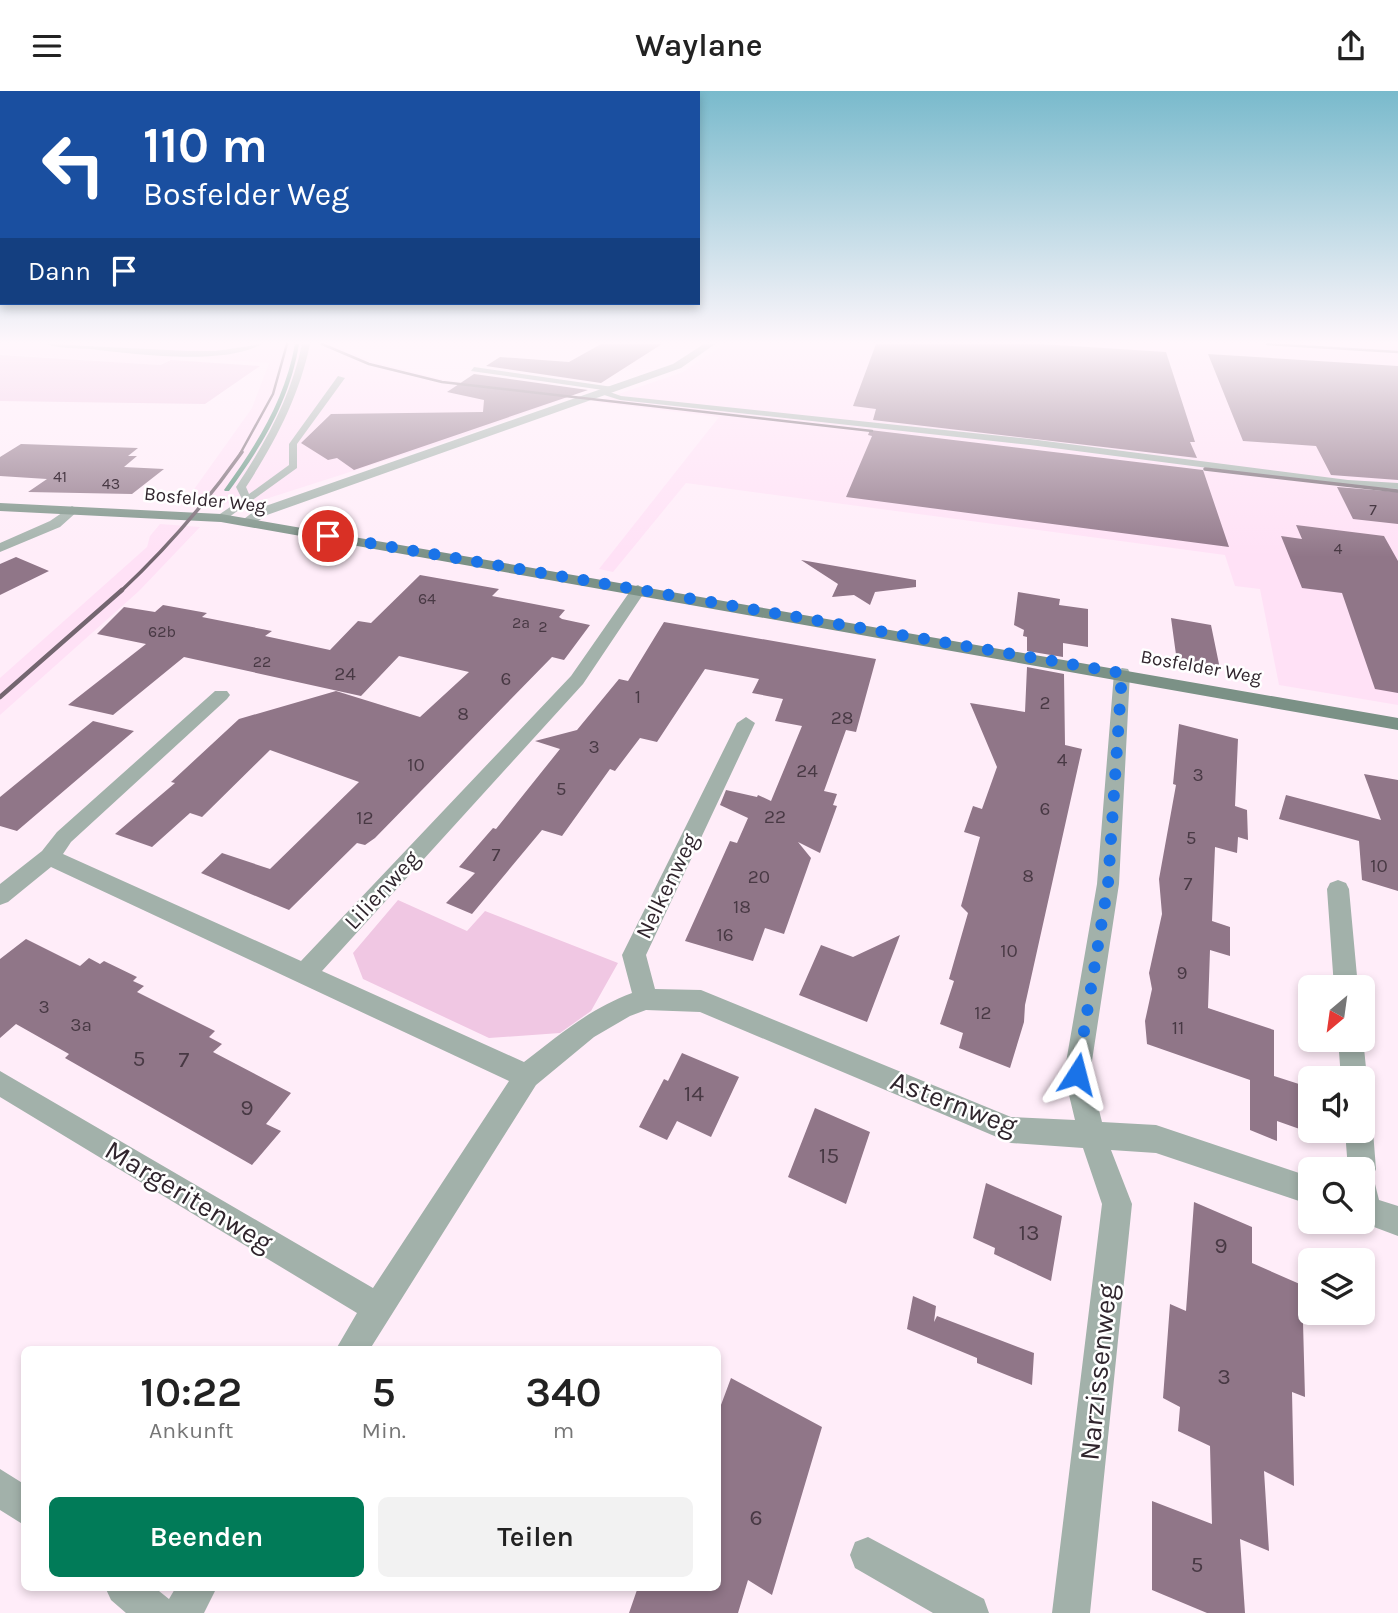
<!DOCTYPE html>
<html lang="de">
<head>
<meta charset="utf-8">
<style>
  :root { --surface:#fff; --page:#f2f2f2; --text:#222; --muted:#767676; --accent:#017b58 }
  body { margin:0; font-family:Karla,sans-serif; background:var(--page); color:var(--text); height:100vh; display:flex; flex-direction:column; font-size:26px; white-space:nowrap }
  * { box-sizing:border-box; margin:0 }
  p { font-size:23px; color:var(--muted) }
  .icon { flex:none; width:38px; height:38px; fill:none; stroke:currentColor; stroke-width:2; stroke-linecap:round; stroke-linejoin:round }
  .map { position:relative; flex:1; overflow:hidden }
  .side { position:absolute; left:21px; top:1255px; width:700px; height:245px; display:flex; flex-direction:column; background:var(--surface); border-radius:10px; box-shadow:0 4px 10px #0003 }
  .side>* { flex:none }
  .guide { position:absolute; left:0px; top:0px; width:700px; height:214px; box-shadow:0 4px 10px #0003; background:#1a4fa0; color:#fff; overflow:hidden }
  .needle { width:46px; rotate:209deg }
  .controls { position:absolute; left:1298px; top:884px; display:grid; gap:14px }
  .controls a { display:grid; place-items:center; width:77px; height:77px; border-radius:10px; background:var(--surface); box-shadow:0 4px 10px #0003; font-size:35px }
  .pin { position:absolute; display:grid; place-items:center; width:60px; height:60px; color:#fff; margin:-30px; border:4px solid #fff; border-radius:50%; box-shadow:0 2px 7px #0007 }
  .me { position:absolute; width:77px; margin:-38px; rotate:9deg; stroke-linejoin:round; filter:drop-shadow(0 0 5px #0008) }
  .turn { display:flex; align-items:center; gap:24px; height:147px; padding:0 28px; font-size:32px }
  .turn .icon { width:91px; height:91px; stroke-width:2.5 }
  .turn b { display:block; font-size:49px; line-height:60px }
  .then { display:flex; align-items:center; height:66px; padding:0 28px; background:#0003; gap:14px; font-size:26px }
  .eta { display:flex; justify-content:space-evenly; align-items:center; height:119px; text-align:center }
  .eta b { font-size:42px; font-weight:600; line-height:49px }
  .button { display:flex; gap:14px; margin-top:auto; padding:14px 28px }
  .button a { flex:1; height:80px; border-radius:10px; background:var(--accent); color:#fff; font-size:28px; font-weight:600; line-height:80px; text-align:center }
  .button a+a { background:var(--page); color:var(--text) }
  header { display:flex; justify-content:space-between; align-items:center; height:91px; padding:0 28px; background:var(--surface); font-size:32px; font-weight:600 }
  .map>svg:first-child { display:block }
  .built { fill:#ffe1f6 }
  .green { fill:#f0c7e3 }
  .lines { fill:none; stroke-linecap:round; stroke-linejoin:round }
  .stream { fill:#60947f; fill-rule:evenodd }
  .building { fill:#907688 }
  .lane { fill:#a2b1aa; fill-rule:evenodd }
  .street { fill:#a2b1aa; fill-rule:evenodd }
  .secondary { fill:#7b9186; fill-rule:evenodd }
  .rail-far2 { stroke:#746670; stroke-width:2.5 }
  .rail-far1 { stroke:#746670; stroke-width:3.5 }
  .rail { stroke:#746670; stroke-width:4.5 }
  .route { stroke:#1a73e8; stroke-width:12; stroke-dasharray:0 21.6 }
  .labels { text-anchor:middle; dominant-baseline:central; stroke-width:5; stroke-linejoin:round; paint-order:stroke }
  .far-number-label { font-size:16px; fill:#483944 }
  .far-street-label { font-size:19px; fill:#30252d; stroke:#fff }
  .number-label { font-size:19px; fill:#483944 }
  .street-label { font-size:23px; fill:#30252d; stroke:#fff }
  .near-number-label { font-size:23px; fill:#483944 }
  .near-street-label { font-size:28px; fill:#30252d; stroke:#fff }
</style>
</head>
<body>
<header><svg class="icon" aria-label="menu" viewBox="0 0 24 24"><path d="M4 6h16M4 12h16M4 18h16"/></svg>Waylane<svg class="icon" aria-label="share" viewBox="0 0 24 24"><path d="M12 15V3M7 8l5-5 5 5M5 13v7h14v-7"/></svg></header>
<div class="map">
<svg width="1398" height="1522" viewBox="0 0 1398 1522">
  <rect width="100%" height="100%" fill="#ffedf9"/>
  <path class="built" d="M0 253H331L374 271 445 289 575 304 459 346 250 413 185 411 252 317 269 272 176 265 159 274 0 263Z
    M724 253H1398V614L1279 594 1260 498 1235 495 1225 464 686 392 613 481 599 478 719 326 595 311 683 281Z
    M160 433 200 436 139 500 0 624V587L147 456 150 445Z"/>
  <path class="green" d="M0 264 160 274 171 269 260 275 205 313 0 310Z
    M398 809 467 840 485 820 618 872 591 920 560 942 489 947 363 888 353 862Z"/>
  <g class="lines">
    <path class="stream" d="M295 253H299C290 309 262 355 229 400H225L224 399C257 353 285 309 295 253Z"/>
  </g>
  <path class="building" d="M601 253H662L601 292 486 275 500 266 569 271Z
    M876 253H1042L1166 261 1195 351H1190L1197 367 873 329 876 318 853 315Z
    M1208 263 1398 275V389L1331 384 1316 355 1243 350Z
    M474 283 588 299 354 379 337 367 328 369 301 352 331 323 483 321 484 309 447 301Z
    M870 339 1203 379 1229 456 846 406 872 345 868 344Z
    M21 353 138 357 128 365H137L124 376 164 378 132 403 28 401 47 388 0 385V366Z
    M1337 396 1398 401V433L1353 428Z
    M1296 434 1384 445 1398 470V602L1375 598 1342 502 1302 497 1281 445 1302 448Z
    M16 466 49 480 0 504V473Z
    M801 469 916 489V496L875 501 870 514 854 504 832 506 838 493Z
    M420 484 499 498 492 505 565 519 559 526 562 528 590 534 564 569 552 566 375 747 365 754 357 752 289 819 201 782 222 762 270 778 359 691 270 659 202 726 190 722 152 756 115 743 175 692 171 691 239 628 336 600 420 626 469 581 399 565 361 605 184 566 113 624 68 614 146 553 97 543 124 516 155 521 163 514 207 522 202 526 272 540 265 545 330 559 358 530 371 532Z
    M1018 501 1060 508 1059 514 1088 518V556L1063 552V566L1027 560V546L1023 545 1024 539 1014 534Z
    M1171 527 1211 534 1220 578 1177 571Z
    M664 531 876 568 856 641 846 639 824 700 837 703 833 714 837 715 820 762 798 751 811 767 784 843 765 837 753 870 685 850 730 750 737 752 748 727 720 714 726 699 757 706 758 704 771 710 802 635 775 630 783 608 752 602 759 588 705 578 657 651 640 647 615 680 610 678 562 745 542 739 472 823 446 812 475 782 459 776 493 737 496 738 560 658 535 650 577 639 619 588 628 590Z
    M1027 576 1064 583 1065 654 1082 658 1025 914 1024 931 1010 977 959 957 963 942 940 933 954 890 949 888 968 822 961 815 980 746 964 741 973 715 982 718 997 676 970 612 1025 621Z
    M93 630 134 640 17 740 0 735V706Z
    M1179 633 1238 648 1235 715 1247 719 1248 749 1238 746 1237 762 1215 756 1212 830 1230 836V865L1210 859 1208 917 1274 939V985L1302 994V1006L1311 1009V1042L1277 1030V1050L1250 1039V989L1147 953 1145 930 1152 898 1149 882 1162 823 1159 788 1176 694 1173 693Z
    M1364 683 1398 689V800L1362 789 1359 750 1279 728 1286 704 1381 729Z
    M900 844 867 931 799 904 821 854 853 866Z
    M26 848 80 875 89 867 100 873 104 870 137 886 133 890 144 895 137 901 215 940 209 946 222 953 213 961 291 1002 266 1033 281 1040 252 1074 65 967 69 963 16 933 0 947V868Z
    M682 962 739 986 711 1046 677 1030 667 1049 639 1036 664 988 668 990Z
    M815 1017 870 1041 846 1113 788 1086Z
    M986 1092 1062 1125 1051 1190 994 1163 995 1157 973 1147Z
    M1194 1111 1252 1136V1172L1302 1194 1305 1306 1292 1301 1294 1395 1264 1380 1269 1460 1240 1448 1245 1522H1207L1152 1499V1410L1212 1433 1210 1355 1178 1340 1180 1316 1163 1307 1170 1213 1186 1220Z
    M913 1205 936 1215 934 1231 937 1225 1034 1262 1032 1294 977 1272V1267L907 1238Z
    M731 1287 822 1336 772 1504 748 1489 738 1522H629L638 1496H718V1322Z"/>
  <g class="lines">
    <path class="lane" d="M47 253 188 260H216L262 253C224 275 134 263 90 258 77 257 59 258 47 253Z
      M302 253H310C299 306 275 351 246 396L249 403 289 374V353L338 285 345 287 297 353V377L225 429H217V425L242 408 236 396C266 351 291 306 302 253Z
      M474 276 613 296 616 300H607L621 305 1030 348 1348 389 1398 392V398L1348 395 1030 354 620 309 601 303 603 299 471 280Z"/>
    <path class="street" d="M704 253H715L681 277 267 424 252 434 240 431 257 418 673 273Z
      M72 415 79 419 60 436 0 461V452L50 430Z
      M638 494 646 499 583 593 322 880 524 971C559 944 591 917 632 902L622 864 737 632 746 626 755 632 646 864 655 898 701 899 1011 1026 1075 1029 1064 983 1097 793 1114 582 1122 577 1128 578 1130 582 1119 793 1090 983 1102 1031 1156 1034 1311 1086V1114L1156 1062 1111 1059 1132 1113 1090 1522H1052L1102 1113 1083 1057 1011 1052 700 921 646 919 630 925 594 946 536 994 370 1258H336L357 1222 0 1006V980L373 1197 509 990 51 776 8 811 0 814V793L42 760 57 741 215 600H227L230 604 227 608 71 751 63 763 301 870 571 585 633 496Z
      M1338 789 1346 792 1349 798 1358 896H1334L1327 798 1330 792Z
      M1363 947 1367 987 1363 996V987H1341L1338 948Z
      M1363 1028 1369 1031 1373 1040 1376 1078 1373 1085 1379 1109 1398 1115V1145L1358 1130H1363V1078H1348L1345 1040H1363Z
      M0 1378 24 1393V1434L0 1419Z
      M868 1446 984 1508 989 1522H933L855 1477 850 1464 855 1451Z
      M105 1496H154L169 1508 176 1496H217L204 1522H126L111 1509Z"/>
    <path class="secondary" d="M0 412 221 423 1398 627V639L221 431 0 420Z"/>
    <path class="rail-far2" d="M322 253 369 273 442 291 872 340
      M1267 253 1398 261
      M240 363 273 303 287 253"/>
    <path class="rail-far1" d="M1205 378 1398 400
      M120 501C166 458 206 412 242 361"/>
    <path class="rail" d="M0 606 122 499"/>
  </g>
  <linearGradient id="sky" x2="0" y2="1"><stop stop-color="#79bacc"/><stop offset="0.54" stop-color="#fff7fc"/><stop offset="1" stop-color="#fff7fc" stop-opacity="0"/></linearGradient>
  <rect width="1398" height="466" fill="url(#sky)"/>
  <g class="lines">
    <path class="route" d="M328 445 1122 582 1108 793 1077 983"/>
  </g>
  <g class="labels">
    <g class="far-number-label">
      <text x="60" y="385">41</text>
      <text x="111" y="392">43</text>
      <text x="1373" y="418">7</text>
      <text x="1338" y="457">4</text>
      <text x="427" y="507">64</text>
      <text x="521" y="531">2a</text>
      <text x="543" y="535">2</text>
      <text x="162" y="540">62b</text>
      <text x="262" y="570">22</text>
    </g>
    <g class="far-street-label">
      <text transform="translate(205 409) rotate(6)">Bosfelder Weg</text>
      <text transform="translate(1201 576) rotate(10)">Bosfelder Weg</text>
    </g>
    <g class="number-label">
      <text x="345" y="583">24</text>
      <text x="506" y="588">6</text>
      <text x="638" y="606">1</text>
      <text x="1045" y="612">2</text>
      <text x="463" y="623">8</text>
      <text x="842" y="627">28</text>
      <text x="594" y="656">3</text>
      <text x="1062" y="669">4</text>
      <text x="416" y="674">10</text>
      <text x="807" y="680">24</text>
      <text x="1198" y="684">3</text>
      <text x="561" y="698">5</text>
      <text x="1045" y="718">6</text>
      <text x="775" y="726">22</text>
      <text x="365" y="727">12</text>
      <text x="1191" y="747">5</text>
      <text x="496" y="764">7</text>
      <text x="1379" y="775">10</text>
      <text x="1028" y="785">8</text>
      <text x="759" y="786">20</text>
      <text x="1188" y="793">7</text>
      <text x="742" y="816">18</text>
      <text x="725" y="844">16</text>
      <text x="1009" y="860">10</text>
      <text x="1182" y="882">9</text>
      <text x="44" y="916">3</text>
      <text x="983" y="922">12</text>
      <text x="81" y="934">3a</text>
      <text x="1178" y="937">11</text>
    </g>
    <g class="street-label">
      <text transform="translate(667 795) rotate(-64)">Nelkenweg</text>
      <text transform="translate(382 799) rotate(-47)">Lilienweg</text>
    </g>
    <g class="near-number-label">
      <text x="139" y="967">5</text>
      <text x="184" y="968">7</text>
      <text x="694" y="1002">14</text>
      <text x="247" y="1016">9</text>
      <text x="829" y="1064">15</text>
      <text x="1029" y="1141">13</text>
      <text x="1221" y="1154">9</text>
      <text x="1224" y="1285">3</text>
      <text x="756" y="1426">6</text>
      <text x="1197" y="1473">5</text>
    </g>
    <g class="near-street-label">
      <text transform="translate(954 1012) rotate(21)">Asternweg</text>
      <text transform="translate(189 1105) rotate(31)">Margeritenweg</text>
      <text transform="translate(1098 1281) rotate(-84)">Narzissenweg</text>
    </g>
  </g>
</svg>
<div class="controls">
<a><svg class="needle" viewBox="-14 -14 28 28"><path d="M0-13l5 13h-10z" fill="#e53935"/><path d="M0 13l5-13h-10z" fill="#767676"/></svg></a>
<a><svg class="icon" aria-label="sound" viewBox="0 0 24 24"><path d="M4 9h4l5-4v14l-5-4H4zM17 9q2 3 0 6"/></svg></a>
<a><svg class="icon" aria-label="search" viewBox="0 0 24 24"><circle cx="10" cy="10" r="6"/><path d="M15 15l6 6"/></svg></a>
<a><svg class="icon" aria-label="layers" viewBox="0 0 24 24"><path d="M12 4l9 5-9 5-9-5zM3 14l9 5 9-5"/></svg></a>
</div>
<div class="pin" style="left:328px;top:445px;background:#d93025"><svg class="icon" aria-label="arrive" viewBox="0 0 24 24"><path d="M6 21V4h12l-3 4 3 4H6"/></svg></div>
<svg class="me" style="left:1077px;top:983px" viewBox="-20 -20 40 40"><path d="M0-17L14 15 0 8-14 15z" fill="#1a73e8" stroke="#fff" stroke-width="4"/></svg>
<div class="guide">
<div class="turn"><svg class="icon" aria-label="left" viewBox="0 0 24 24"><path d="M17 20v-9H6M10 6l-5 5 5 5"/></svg><div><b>110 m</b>Bosfelder Weg</div></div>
<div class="then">Dann<svg class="icon" aria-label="arrive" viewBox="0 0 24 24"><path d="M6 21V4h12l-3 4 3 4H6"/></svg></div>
</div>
<section class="side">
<div class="eta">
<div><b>10:22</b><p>Ankunft</p></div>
<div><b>5</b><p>Min.</p></div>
<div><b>340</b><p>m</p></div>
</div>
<div class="button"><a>Beenden</a><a>Teilen</a></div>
</section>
</div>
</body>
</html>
